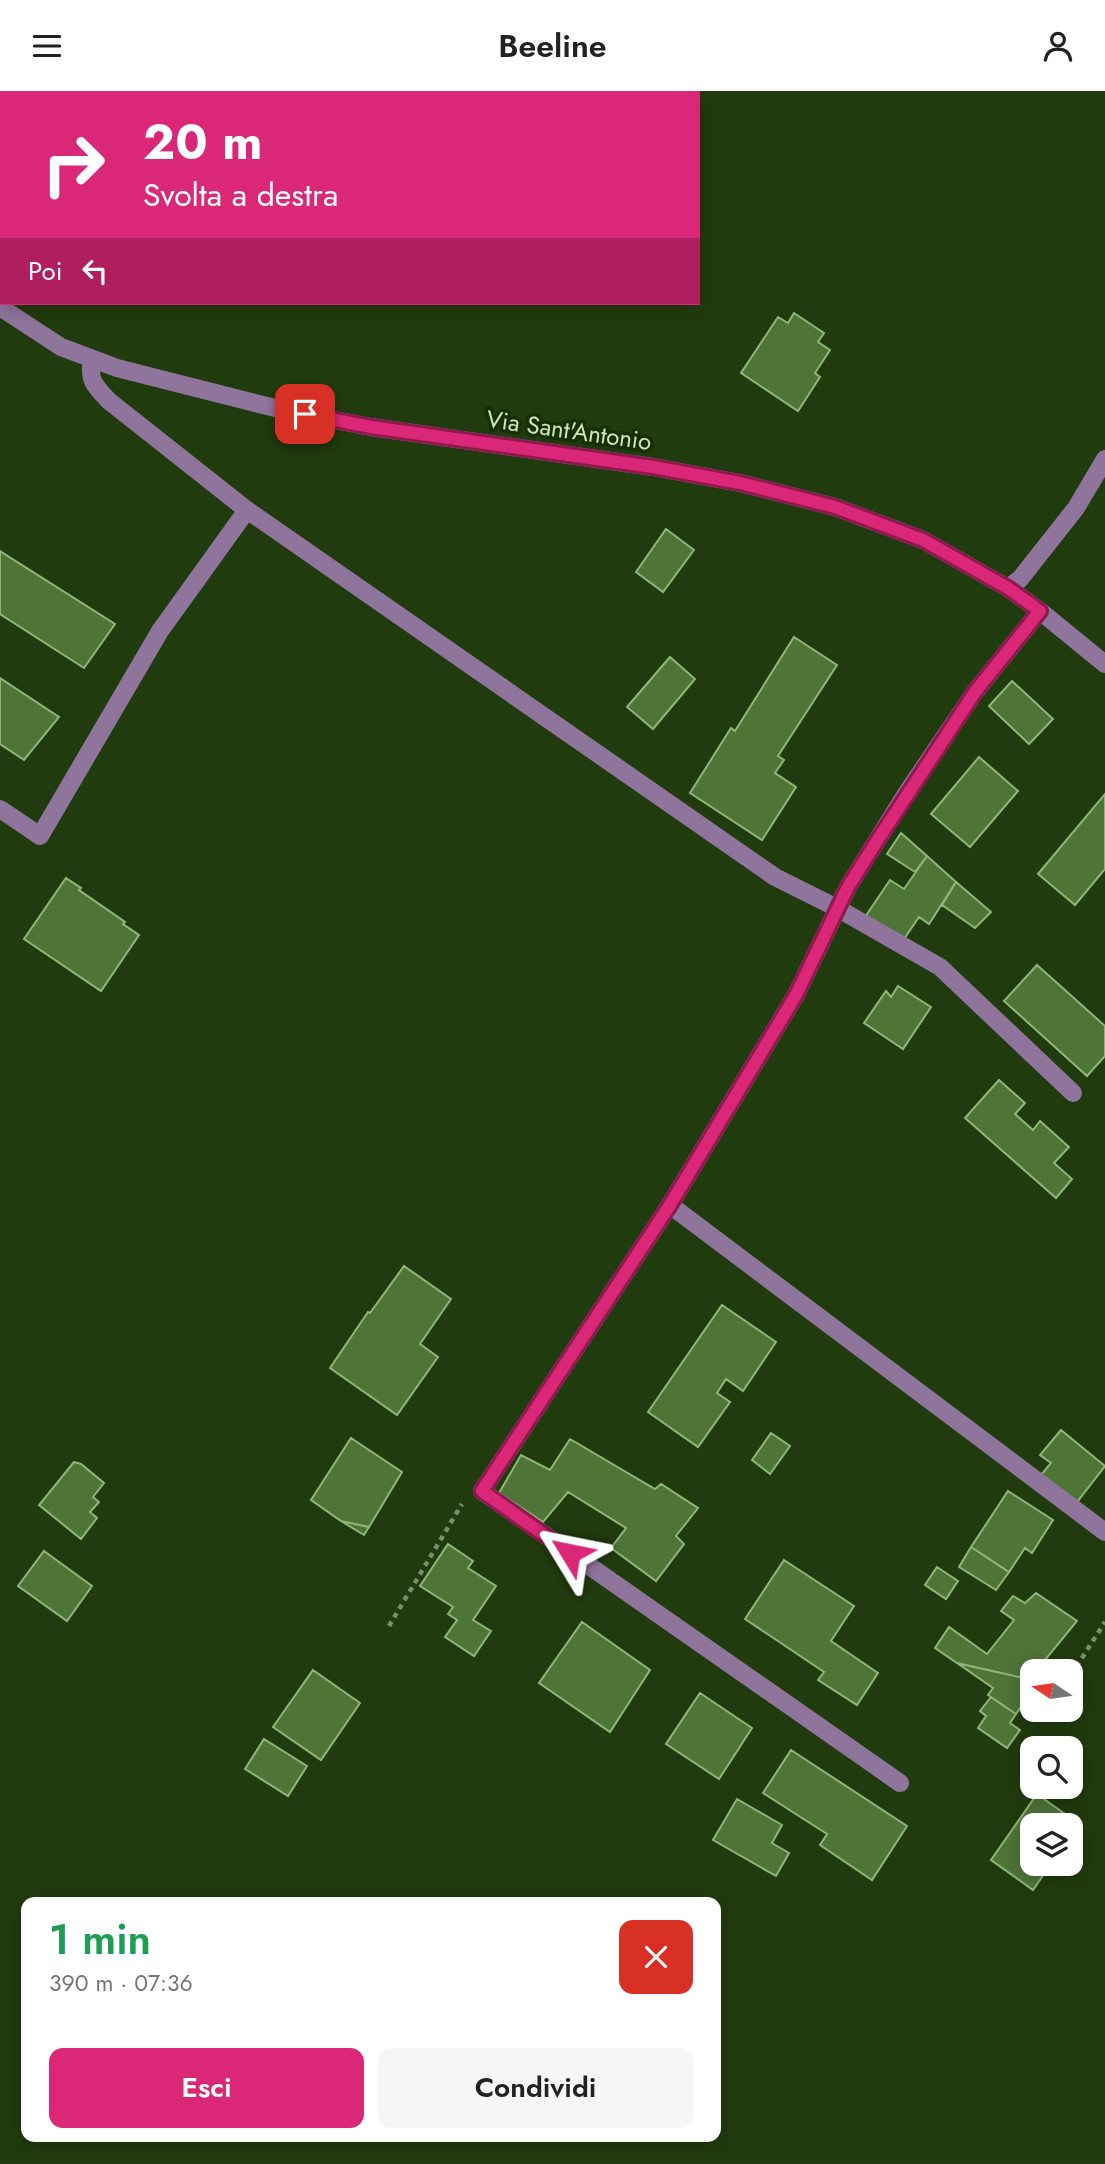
<!DOCTYPE html>
<html lang="it">
<head>
<meta charset="utf-8">
<style>
  :root { --surface:#fff; --page:#f6f6f6; --text:#222; --muted:#767676; --accent:#db2777 }
  body { margin:0; font-family:Jost,sans-serif; background:var(--page); color:var(--text); height:100vh; display:flex; flex-direction:column; font-size:26px; white-space:nowrap }
  * { box-sizing:border-box; margin:0 }
  p { font-size:23px; color:var(--muted) }
  .icon { flex:none; width:38px; height:38px; fill:none; stroke:currentColor; stroke-width:2; stroke-linecap:round; stroke-linejoin:round }
  .map { position:relative; flex:1; overflow:hidden }
  .side { position:absolute; left:21px; top:1806px; width:700px; height:245px; display:flex; flex-direction:column; background:var(--surface); border-radius:14px; box-shadow:0 4px 18px #0003 }
  .side>* { flex:none }
  .hud { position:absolute; left:0px; top:0px; width:700px; height:214px; box-shadow:0 4px 18px #0003; background:#db2777; color:#fff; overflow:hidden }
  .needle { width:46px; rotate:283deg }
  .controls { position:absolute; left:1020px; top:1568px; display:grid; gap:14px }
  .controls a { display:grid; place-items:center; width:63px; height:63px; border-radius:14px; background:var(--surface); box-shadow:0 4px 18px #0003; font-size:35px }
  .pin { position:absolute; display:grid; place-items:center; width:60px; height:60px; color:#fff; margin:-30px; border-radius:14px; box-shadow:0 4px 10px #0006 }
  .me { position:absolute; width:77px; margin:-38px; rotate:305deg; stroke-linejoin:round; filter:drop-shadow(0 0 5px #0008) }
  .turn { display:flex; align-items:center; gap:24px; height:147px; padding:0 28px; font-size:32px }
  .turn .icon { width:91px; height:91px; stroke-width:2.5 }
  .turn b { display:block; font-size:49px; line-height:60px }
  .then { display:flex; align-items:center; height:66px; padding:0 28px; background:#0003; gap:14px; font-size:26px }
  .round { display:grid; place-items:center; flex:none; width:74px; height:74px; border-radius:14px; background:var(--page) }
  .head { display:flex; align-items:center; justify-content:space-between; height:119px; padding:0 28px }
  h1 { font-size:42px; font-weight:600; line-height:52px; color:#1e9e55 }
  .cta { display:flex; gap:14px; margin-top:auto; padding:14px 28px }
  .cta a { flex:1; height:80px; border-radius:14px; background:var(--accent); color:#fff; font-size:28px; font-weight:600; line-height:80px; text-align:center }
  .cta a+a { background:var(--page); color:var(--text) }
  header { display:flex; justify-content:space-between; align-items:center; height:91px; padding:0 28px; background:var(--surface); font-size:32px; font-weight:600 }
  .map>svg:first-child { display:block }
  .building { fill:#4f7438; stroke:#8eb777; stroke-width:2 }
  .lines { fill:none; stroke-linecap:round; stroke-linejoin:round }
  .path { stroke:#789069; stroke-width:4.5; stroke-dasharray:5 5; stroke-linecap:butt }
  .minor { stroke:#8f749c; stroke-width:18 }
  .route-casing { stroke:#8e194d; stroke-width:18 }
  .route { stroke:#db2777; stroke-width:12 }
  .labels { text-anchor:middle; dominant-baseline:central; stroke-width:7; stroke-linejoin:round; paint-order:stroke }
  .street-label { font-size:24px; fill:#cde3c2; stroke:#163002 }
</style>
</head>
<body>
<header><svg class="icon" aria-label="menu" viewBox="0 0 24 24"><path d="M4 6h16M4 12h16M4 18h16"/></svg>Beeline<svg class="icon" aria-label="person" viewBox="0 0 24 24"><circle cx="12" cy="8" r="4"/><path d="M4 21q1-7 8-7t8 7"/></svg></header>
<div class="map">
<svg width="1105" height="2073" viewBox="0 0 1105 2073">
  <rect width="100%" height="100%" fill="#203b0d"/>
  <path class="building" d="M794 222 824 242 818 251 830 259 815 282 820 286 798 320 741 282 778 226 788 232Z
    M666 438 694 459 663 501 636 481Z
    M0 460 115 533 84 577 0 523Z
    M794 546 837 574 778 665 784 669 775 682 796 696 762 749 690 702 731 637 735 640Z
    M670 566 695 588 653 638 627 616Z
    M0 587 59 626 24 669 0 653Z
    M1012 590 1053 628 1029 653 989 615Z
    M979 666 1018 700 970 756 931 723Z
    M1105 703V778L1075 814 1038 783Z
    M901 742 927 765 915 781 887 763Z
    M927 765 956 791 929 833 919 826 902 851 865 826 890 789 904 798Z
    M66 787 81 797 79 799 125 831 123 833 139 844 101 900 24 848Z
    M956 791 991 821 975 837 942 814Z
    M1037 874 1105 935V965L1087 985 1004 910Z
    M898 895 931 916 903 958 864 932 886 900 891 906Z
    M999 989 1025 1012 1015 1023 1033 1039 1040 1030 1069 1056 1054 1072 1072 1088 1056 1107 965 1027Z
    M404 1175 451 1208 420 1253 438 1266 397 1324 330 1277 368 1221 370 1222Z
    M722 1214 776 1251 743 1300 726 1288 717 1302 730 1311 698 1356 648 1321Z
    M1061 1339 1105 1375 1077 1411 1041 1384 1051 1372 1040 1364Z
    M771 1342 790 1355 770 1383 752 1369Z
    M351 1347 402 1381 369 1436 341 1430 311 1409Z
    M570 1348 655 1398 661 1393 698 1417 676 1445 684 1453 656 1490 611 1457 626 1437 568 1401 543 1431 499 1402 521 1364 550 1379Z
    M74 1371 81 1373 104 1392 93 1406 99 1411 90 1421 97 1427 81 1448 39 1414Z
    M1008 1400 1053 1429 1032 1462 1025 1457 1009 1481 971 1456Z
    M341 1430 369 1436 364 1444Z
    M448 1453 473 1470 468 1477 496 1495 473 1529 491 1540 474 1565 445 1546 457 1529 448 1523 453 1516 420 1495Z
    M971 1456 1009 1481 996 1499 959 1476Z
    M44 1460 92 1495 67 1530 18 1495Z
    M784 1469 854 1515 831 1550 878 1582 857 1614 818 1589 824 1581 745 1528Z
    M937 1476 958 1490 946 1508 925 1494Z
    M1036 1502 1077 1530 1036 1580H1032V1589L957 1572 935 1557 949 1536 987 1563 1014 1529 1001 1520 1013 1505 1025 1512Z
    M582 1531 650 1579 610 1641 539 1592Z
    M957 1572 1032 1589V1600L1016 1623 988 1604 993 1597Z
    M313 1579 360 1612 321 1669 273 1636Z
    M700 1602 752 1637 719 1688 666 1653Z
    M991 1606 1016 1623 1010 1632 1020 1639 1007 1657 978 1637 986 1625 980 1620Z
    M264 1648 307 1675 288 1705 245 1678Z
    M791 1659 907 1735 872 1789 820 1754 827 1743 763 1702Z
    M1037 1703 1079 1733 1071 1745V1734H1032V1773H1051L1033 1799 991 1769Z
    M737 1708 782 1734 772 1752 789 1762 776 1785 713 1749Z"/>
  <g class="lines">
    <path class="path" d="M389 1535 462 1413
      M1071 1584 1105 1531"/>
    <path class="minor" d="M0 216 61 256 117 277 283 319 371 336 653 376 740 392 835 416 923 449 1008 497 1040 520 1105 573
      M92 268C88 290 95 295 109 310L247 419 775 786 837 817 940 876 1073 1002
      M1008 497 1020 488 1076 417 1105 368
      M0 718 40 745 160 540 247 419
      M670 1114 1105 1441
      M900 1692 482 1400 670 1114 796 904 848 796 906 703 975 601 1040 520"/>
  </g>
  <g class="lines">
    <g class="route-casing">
      <path id="route" d="M305 323 371 336 653 376 740 392 835 416 923 449 1008 497 1040 520 975 601 877 750 848 796 796 904 670 1114 482 1400 570 1462"/>
    </g>
    <use href="#route" class="route"/>
  </g>
  <g class="labels">
    <g class="street-label">
      <text transform="translate(569 339) rotate(8)">Via Sant'Antonio</text>
    </g>
  </g>
</svg>
<div class="controls">
<a><svg class="needle" viewBox="-14 -14 28 28"><path d="M0-13l5 13h-10z" fill="#e53935"/><path d="M0 13l5-13h-10z" fill="#767676"/></svg></a>
<a><svg class="icon" aria-label="search" viewBox="0 0 24 24"><circle cx="10" cy="10" r="6"/><path d="M15 15l6 6"/></svg></a>
<a><svg class="icon" aria-label="layers" viewBox="0 0 24 24"><path d="M12 4l9 5-9 5-9-5zM3 14l9 5 9-5"/></svg></a>
</div>
<div class="pin" style="left:305px;top:323px;background:#d93025"><svg class="icon" aria-label="arrive" viewBox="0 0 24 24"><path d="M6 21V4h12l-3 4 3 4H6"/></svg></div>
<svg class="me" style="left:570px;top:1462px" viewBox="-20 -20 40 40"><path d="M0-17L14 15 0 8-14 15z" fill="#db2777" stroke="#fff" stroke-width="4"/></svg>
<div class="hud">
<div class="turn"><svg class="icon" aria-label="right" viewBox="0 0 24 24"><path d="M7 20v-9h11M14 6l5 5-5 5"/></svg><div><b>20 m</b>Svolta a destra</div></div>
<div class="then">Poi<svg class="icon" aria-label="left" viewBox="0 0 24 24"><path d="M17 20v-9H6M10 6l-5 5 5 5"/></svg></div>
</div>
<section class="side">
<div class="head"><div><h1>1 min</h1><p>390 m · 07:36</p></div><a class="round" style="background:#d93025;color:#fff"><svg class="icon" aria-label="close" viewBox="0 0 24 24"><path d="M6 6l12 12M18 6L6 18"/></svg></a></div>
<div class="cta"><a>Esci</a><a>Condividi</a></div>
</section>
</div>
</body>
</html>
